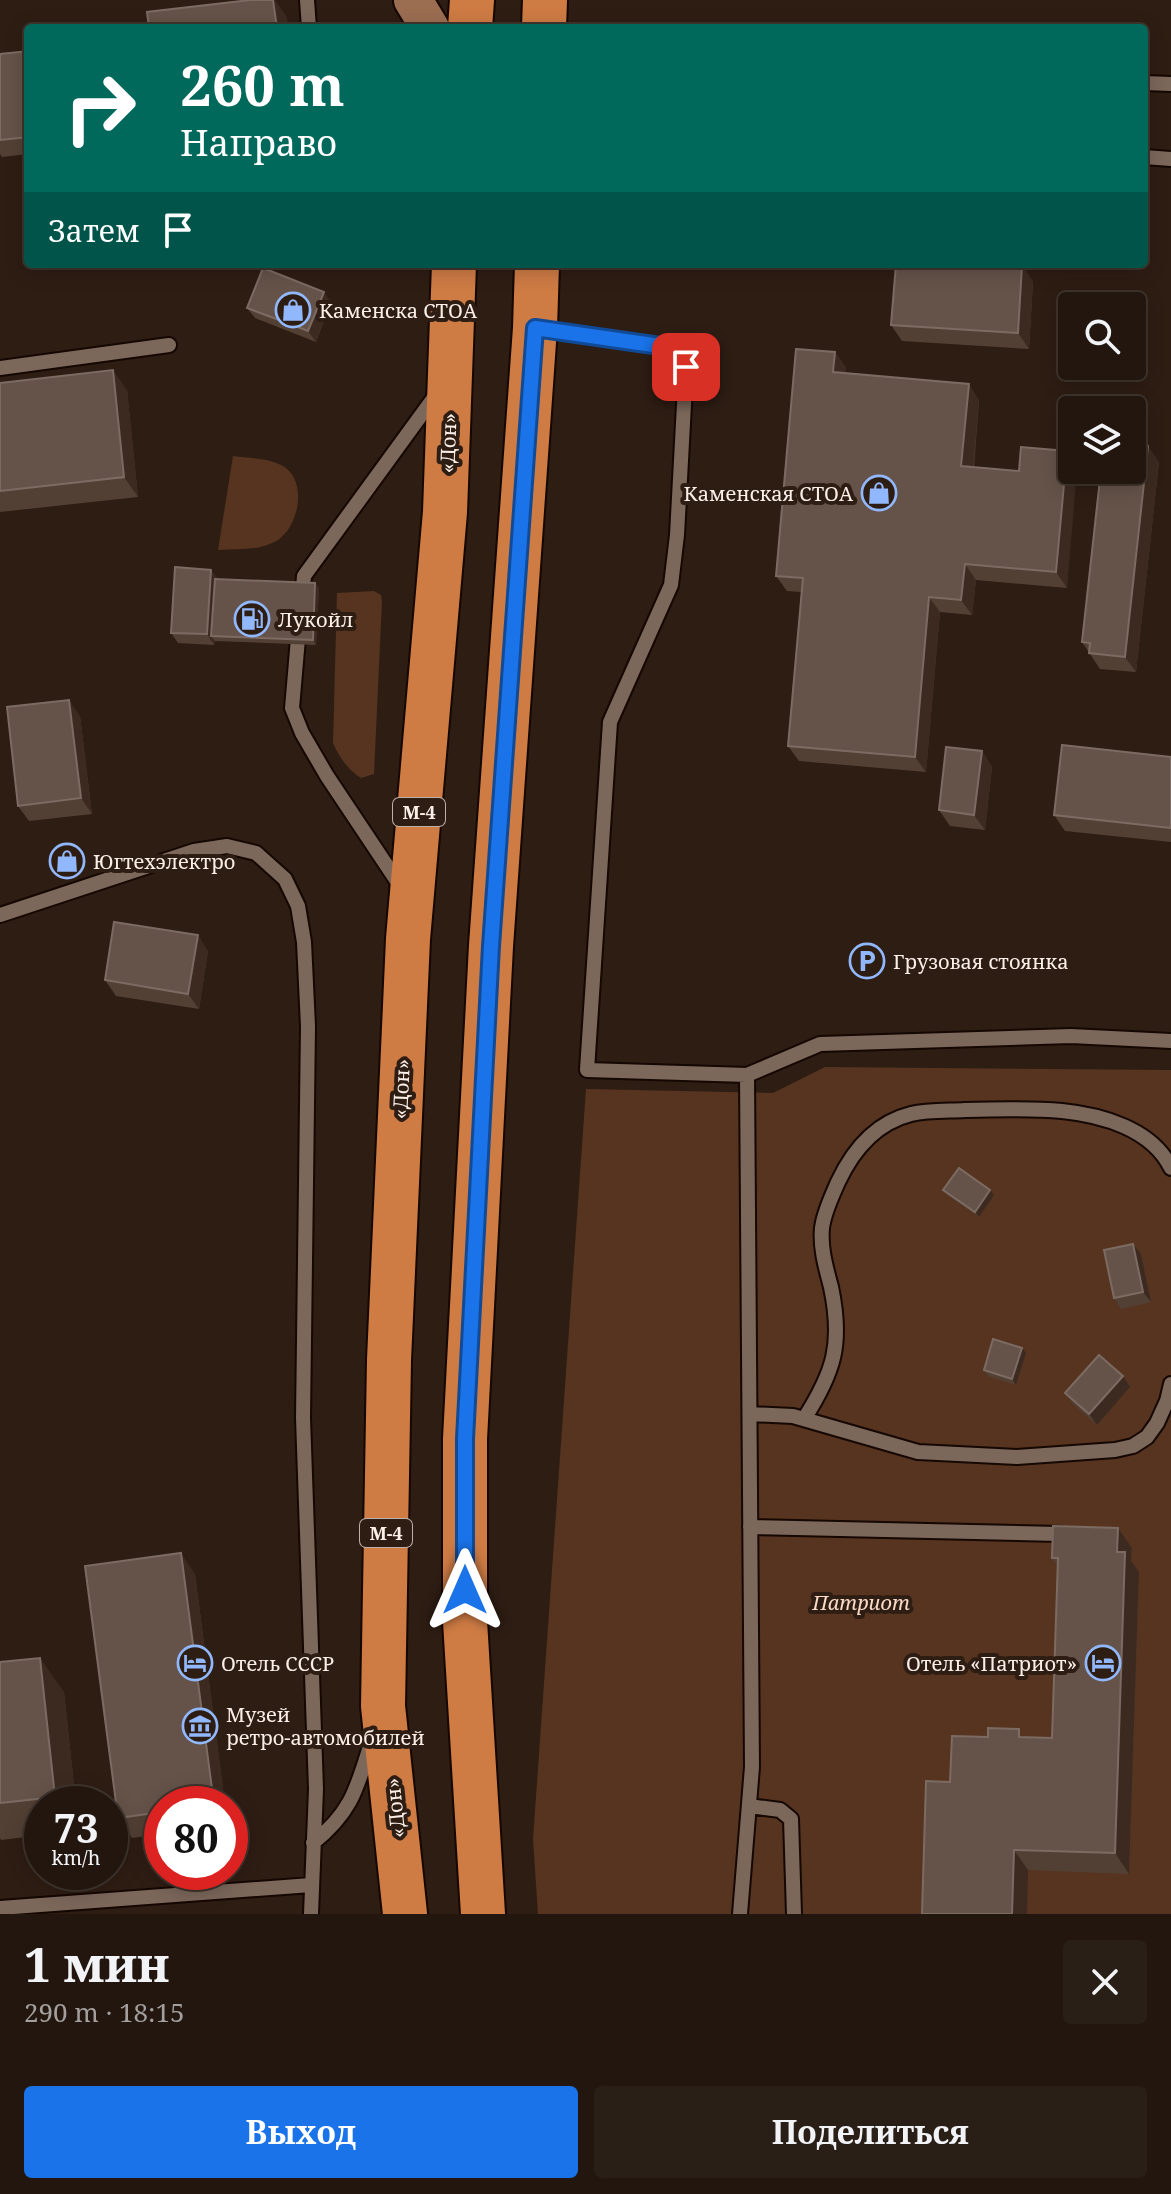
<!DOCTYPE html>
<html lang="ru">
<head>
<meta charset="utf-8">
<style>
  :root { --surface:#22160e; --page:#2a1f17; --text:#f1f3f6; --muted:#a29f9e; --line:#3f352e; --accent:#1a73e8 }
  body { margin:0; font-family:"Noto Serif",serif; background:var(--page); color:var(--text); height:100vh; display:flex; flex-direction:column; font-size:30px; white-space:nowrap }
  * { box-sizing:border-box; margin:0 }
  p { font-size:26px; color:var(--muted) }
  .icon { flex:none; width:44px; height:44px; fill:none; stroke:currentColor; stroke-width:2; stroke-linecap:round; stroke-linejoin:round }
  .map { position:relative; height:1914px; overflow:hidden }
  .details { display:flex; flex-direction:column; background:var(--surface); flex:1 }
  .details>* { flex:none }
  .guide { position:absolute; left:24px; top:24px; width:1124px; height:244px; border-radius:8px; box-shadow:0 4px 20px #0003,0 0 0 2px var(--line); background:#00695c; color:#fff; overflow:hidden }
  .buttons { position:absolute; left:1058px; top:292px; display:grid; gap:16px }
  .buttons a { display:grid; place-items:center; width:88px; height:88px; border-radius:8px; background:var(--surface); box-shadow:0 4px 20px #0003,0 0 0 2px var(--line); font-size:40px }
  .speed { position:absolute; left:24px; top:1786px; display:flex; gap:16px; font-size:40px; font-weight:700; text-align:center }
  .speed>* { display:grid; place-content:center; width:104px; height:104px; border-radius:50%; background:var(--surface); box-shadow:0 4px 20px #0003,0 0 0 2px var(--line); line-height:1 }
  .speed small { font-size:20px; font-weight:400 }
  .speed .limit { border:12px solid #d22; background:#fff; color:#111 }
  .pin { position:absolute; display:grid; place-items:center; width:68px; height:68px; color:#fff; margin:-34px; border-radius:16px; box-shadow:0 4px 12px #0006 }
  .me { position:absolute; width:88px; margin:-44px; rotate:0deg; stroke-linejoin:round; filter:drop-shadow(0 0 6px #0008) }
  .turn { display:flex; align-items:center; gap:28px; height:168px; padding:0 24px; font-size:36px }
  .turn .icon { width:104px; height:104px; stroke-width:2.5 }
  .turn b { display:block; font-size:56px; line-height:68px }
  .then { display:flex; align-items:center; height:76px; padding:0 24px; background:#0003; gap:16px; font-size:30px }
  .round { display:grid; place-items:center; flex:none; width:84px; height:84px; border-radius:8px; background:var(--page) }
  .summary { display:flex; align-items:center; justify-content:space-between; height:136px; padding:0 24px }
  h1 { font-size:48px; font-weight:700; line-height:60px }
  .action { display:flex; gap:16px; margin-top:auto; padding:16px 24px }
  .action a { flex:1; height:92px; border-radius:8px; background:var(--accent); color:#fff; font-size:32px; font-weight:700; line-height:92px; text-align:center }
  .action a+a { background:var(--page); color:var(--text) }
  .map>svg:first-child { display:block }
  .green { fill:#563420 }
  .lines { fill:none; stroke-linecap:round; stroke-linejoin:round }
  .service-casing { stroke:#150701; stroke-width:18 }
  .secondary-casing { stroke:#150701; stroke-width:42 }
  .trunk-casing { stroke:#150701; stroke-width:48 }
  .service { stroke:#7c675b; stroke-width:14 }
  .secondary { stroke:#9b6e52; stroke-width:38 }
  .trunk { stroke:#ce7b44; stroke-width:44 }
  .wall { fill:#534035 }
  .shaded-wall { fill:#3c2a20 }
  .building { fill:#655349; stroke:#7c6b62; stroke-width:2 }
  .route-casing { stroke:#114b97; stroke-width:20 }
  .route { stroke:#1a73e8; stroke-width:14 }
  .labels { text-anchor:middle; dominant-baseline:central; stroke-width:8; stroke-linejoin:round; paint-order:stroke }
  .shield { fill:#2e1d13; stroke:#beb0a8; stroke-width:2 }
  .shield-label { font-size:18px; font-weight:bold; fill:#fbefe8 }
  .poi-label { font-size:20px; fill:#fbefe8; stroke:#2e1d13; text-anchor:start }
  .street-label { font-size:20px; fill:#fbefe8; stroke:#2e1d13 }
  .park-label { font-size:20px; font-style:italic; fill:#fbdac7; stroke:#2e1d13 }
</style>
</head>
<body>
<div class="map">
<svg width="1171" height="1914" viewBox="0 0 1171 1914">
  <rect width="100%" height="100%" fill="#2e1d13"/>
  <path class="green" d="M233 456C248 458 268 458 281 465 308 478 300 525 278 540 261 551 238 549 218 550Z
    M374 591 381 595 382 601 374 774 361 778C348 770 339 757 333 743L337 593Z
    M825 1067 1171 1070V1914H538L533 1839 586 1089 773 1093Z"/>
  <g class="lines">
    <g class="service-casing">
      <path id="service" d="M307 0 309 28
        M1144 83 1171 84
        M1144 157 1171 159
        M539 328 674 348 686 367 677 535 671 585 610 722 587 1070 747 1075 820 1044 1071 1036 1171 1041
        M0 368 169 345
        M302 599 304 576 438 392
        M299 627 292 708 302 733 327 776 401 887
        M0 915 194 851 227 846 256 853 285 879 298 906 304 942 308 1026 303 1418 316 1789 311 1914
        M750 1414 793 1416 918 1452 1017 1457 1115 1450 1133 1446 1147 1437 1157 1423 1167 1401 1171 1384
        M804 1419C834 1372 843 1344 831 1287 826 1268 820 1248 822 1228 824 1212 832 1196 838 1182 853 1150 875 1123 911 1114 928 1110 948 1111 965 1110 998 1109 1030 1108 1062 1111 1102 1115 1152 1129 1171 1168
        M750 1527 1060 1534
        M749 1806 780 1810 791 1819 794 1914
        M313 1843C353 1811 357 1787 372 1740
        M0 1908 311 1885
        M740 1914 752 1767 747 1075"/>
    </g>
    <g class="secondary-casing">
      <path id="secondary" d="M413 0 430 28"/>
    </g>
    <g class="trunk-casing">
      <path id="trunk" d="M470 28 472 0
        M544 28 545 0
        M405 1914 383 1706 389 1360 408 939 445 512 454 264
        M483 1914 465 1621V1439L491 946 535 328 537 264"/>
    </g>
    <use href="#service" class="service"/>
    <use href="#secondary" class="secondary"/>
    <use href="#trunk" class="trunk"/>
  </g>
  <path class="wall" d="M28 51V154L2 157 0 154V54Z
    M1033 281 1029 349 902 341 891 325Z
    M331 302 316 342 255 318 247 308Z
    M835 352 846 368 845 373 979 400 974 467 1019 471 1067 451 1072 458 1067 588 976 580 972 615 940 612 926 772 799 761 788 746 801 592 787 591 776 576Z
    M0 383 127 390 138 497 0 512Z
    M1159 462 1136 672 1100 669 1082 642Z
    M218 579 315 583 319 588 316 645 215 641 214 645 178 643 171 633Z
    M80 716 92 814 29 821 18 806Z
    M982 751 992 767 985 830 950 826 939 810Z
    M1171 757V842L1065 831 1054 815Z
    M208 951 199 1009 116 996 105 980Z
    M943 1190 994 1195 979 1217 947 1195Z
    M1133 1244 1141 1254 1151 1302 1121 1309 1114 1298Z
    M1026 1353 1016 1385 988 1376 984 1370Z
    M1130 1387 1097 1425 1073 1404 1065 1393Z
    M1118 1528 1132 1548 1131 1561 1139 1572 1129 1874 1028 1870 950 1782 1025 1737 1052 1738 1058 1567 1052 1558Z
    M195 1574 225 1804H162V1834L132 1838 118 1818Z
    M0 1662 64 1692 76 1804H42V1835L1 1840 0 1838Z"/>
  <path class="shaded-wall" d="M273 0H275L287 17 288 28H277Z
    M1022 265 1033 281 1029 349 1018 333Z
    M324 292 331 302 316 342 308 331Z
    M835 352 846 368 844 388 833 372Z
    M113 370 127 390 138 497 124 477Z
    M969 384 979 400 972 482 961 466Z
    M1148 446 1159 462 1136 672 1125 657Z
    M1067 451 1072 458V470H1077L1067 588 1056 572Z
    M965 564 976 580 972 615 961 600Z
    M211 570 219 580 211 636 215 641 214 645 207 634Z
    M315 583 319 588 316 645 313 640Z
    M929 597 940 612 926 772 915 757Z
    M69 700 80 716 92 814 81 798Z
    M982 751 992 767 985 830 974 815Z
    M198 935 208 951 199 1009 188 994Z
    M990 1190 994 1195 979 1217 975 1212Z
    M1133 1244 1141 1254 1151 1302 1143 1292Z
    M1022 1348 1026 1353 1016 1385 1012 1379Z
    M1123 1376 1130 1387 1097 1425 1089 1414Z
    M1118 1528 1132 1548 1131 1561 1139 1572 1129 1874 1115 1853Z
    M181 1553 195 1574 225 1804H214Z
    M40 1658 64 1692 76 1804H60L55 1797Z
    M1014 1850 1028 1870 1027 1914H1012Z"/>
  <path class="building" d="M250 0H273L277 28H149L147 12Z
    M28 51V137L0 140V54Z
    M896 264 1022 265 1018 333 891 325Z
    M263 268 324 292 308 331 247 308Z
    M796 349 835 352 833 372 969 384 961 466 1019 471 1021 447 1067 451 1056 572 965 564 961 600 929 597 915 757 788 746 803 578 776 576Z
    M113 370 124 477 0 491V383Z
    M1132 444 1148 446 1125 657 1089 653 1090 643 1082 642 1101 470H1132Z
    M175 567 211 570 207 634 171 633Z
    M215 579 315 583 313 640 211 636Z
    M69 700 81 798 18 806 7 707Z
    M1062 745 1171 757V828L1054 815Z
    M946 747 982 751 974 815 939 810Z
    M114 922 198 935 188 994 105 980Z
    M959 1168 990 1190 975 1212 943 1190Z
    M1133 1244 1143 1292 1114 1298 1104 1250Z
    M993 1339 1022 1348 1012 1379 984 1370Z
    M1099 1355 1123 1376 1089 1414 1065 1393Z
    M1053 1526 1118 1528 1117 1552H1125L1115 1853 1014 1850 1012 1914H922L926 1781 950 1782 952 1736 988 1737V1728L1019 1729V1737L1052 1738 1058 1558H1052Z
    M181 1553 214 1804H162V1812L118 1818 85 1566Z
    M40 1658 55 1797 0 1803V1662Z"/>
  <g class="lines">
    <g class="route-casing">
      <path id="route" d="M465 1590V1439L491 946 535 328 674 348 686 367"/>
    </g>
    <use href="#route" class="route"/>
  </g>
  <defs>
    <g id="shop-ring" transform="scale(1.8)"><circle r="9.5" fill="#2e1d13" stroke="#91b8fd" stroke-width="1.5"/><path d="M-5-2.5h2.3a2.7 3.5 0 0 1 5.4 0H5L5.5 6h-11ZM-1.5-2.5h3a1.5 2.3 0 0 0-3 0Z" fill="#91b8fd"/></g>
    <g id="fuel-ring" transform="scale(1.8)"><circle r="9.5" fill="#2e1d13" stroke="#91b8fd" stroke-width="1.5"/><path d="M-5.5-6h7V0h2V4h1.3V-2.5L3-4.5l.8-.8L6-3V5H2.5V1h-1V6h-7ZM-4.2-4.7v3.2H.2V-4.7Z" fill="#91b8fd"/></g>
    <g id="parking-ring" transform="scale(1.8)"><circle r="9.5" fill="#2e1d13" stroke="#91b8fd" stroke-width="1.5"/><path d="M-3.5-5.5H1a3.5 3.5 0 0 1 0 7H-1V5.5H-3.5ZM-1-3.4V-.6H.8a1.4 1.4 0 0 0 0-2.8Z" fill="#91b8fd"/></g>
    <g id="hotel-ring" transform="scale(1.8)"><circle r="9.5" fill="#2e1d13" stroke="#91b8fd" stroke-width="1.5"/><path d="M-6-4.5h1.5V1H6V5H4.5V3h-9V5H-6ZM-4 0a1.8 1.8 0 1 1 3.6 0ZM.5 0V-2.5h3Q6-2.5 6 0Z" fill="#91b8fd"/></g>
    <g id="museum-ring" transform="scale(1.8)"><circle r="9.5" fill="#2e1d13" stroke="#91b8fd" stroke-width="1.5"/><path d="M0-6L6-3V-2H-6V-3ZM-5-1h2V3h-2ZM-1-1h2V3h-2ZM3-1h2V3H3ZM-6 4H6V6H-6Z" fill="#91b8fd"/></g>
  </defs>
  <g fill-rule="evenodd">
    <use href="#shop-ring" x="293" y="310"/>
    <use href="#shop-ring" x="879" y="493"/>
    <use href="#fuel-ring" x="252" y="619"/>
    <use href="#shop-ring" x="67" y="861"/>
    <use href="#parking-ring" x="867" y="961"/>
    <use href="#hotel-ring" x="195" y="1663"/>
    <use href="#hotel-ring" x="1103" y="1663"/>
    <use href="#museum-ring" x="200" y="1726"/>
  </g>
  <g class="labels">
    <g class="shield">
      <rect x="393" y="798" width="52" height="28" rx="6"/>
      <rect x="360" y="1519" width="52" height="28" rx="6"/>
    </g>
    <g class="shield-label">
      <text x="419" y="812">М-4</text>
      <text x="386" y="1533">М-4</text>
    </g>
    <g class="poi-label">
      <text x="319" y="310">Каменска СТОА</text>
      <text x="853" y="493" text-anchor="end">Каменская СТОА</text>
      <text x="278" y="619">Лукойл</text>
      <text x="93" y="861">Югтехэлектро</text>
      <text x="893" y="961">Грузовая стоянка</text>
      <text x="221" y="1663">Отель СССР</text>
      <text x="1077" y="1663" text-anchor="end">Отель «Патриот»</text>
      <text x="226" y="1714">Музей<tspan x="226" dy="23">ретро-автомобилей</tspan></text>
    </g>
    <g class="street-label">
      <text transform="translate(448 443) rotate(-88)">«Дон»</text>
      <text transform="translate(401 1089) rotate(-87)">«Дон»</text>
      <text transform="translate(395 1808) rotate(-96)">«Дон»</text>
    </g>
    <g class="park-label">
      <text x="861" y="1602">Патриот</text>
    </g>
  </g>
</svg>
<div class="buttons">
<a><svg class="icon" aria-label="search" viewBox="0 0 24 24"><circle cx="10" cy="10" r="6"/><path d="M15 15l6 6"/></svg></a>
<a><svg class="icon" aria-label="layers" viewBox="0 0 24 24"><path d="M12 4l9 5-9 5-9-5zM3 14l9 5 9-5"/></svg></a>
</div>
<div class="speed"><div>73<small>km/h</small></div><div class="limit">80</div></div>
<div class="pin" style="left:686px;top:367px;background:#d93025"><svg class="icon" aria-label="arrive" viewBox="0 0 24 24"><path d="M6 21V4h12l-3 4 3 4H6"/></svg></div>
<svg class="me" style="left:465px;top:1590px" viewBox="-20 -20 40 40"><path d="M0-17L14 15 0 8-14 15z" fill="#1a73e8" stroke="#fff" stroke-width="4"/></svg>
<div class="guide">
<div class="turn"><svg class="icon" aria-label="right" viewBox="0 0 24 24"><path d="M7 20v-9h11M14 6l5 5-5 5"/></svg><div><b>260 m</b>Направо</div></div>
<div class="then">Затем<svg class="icon" aria-label="arrive" viewBox="0 0 24 24"><path d="M6 21V4h12l-3 4 3 4H6"/></svg></div>
</div>
</div>
<section class="details">
<div class="summary"><div><h1>1 мин</h1><p>290 m · 18:15</p></div><a class="round"><svg class="icon" aria-label="close" viewBox="0 0 24 24"><path d="M6 6l12 12M18 6L6 18"/></svg></a></div>
<div class="action"><a>Выход</a><a>Поделиться</a></div>
</section>
</body>
</html>
